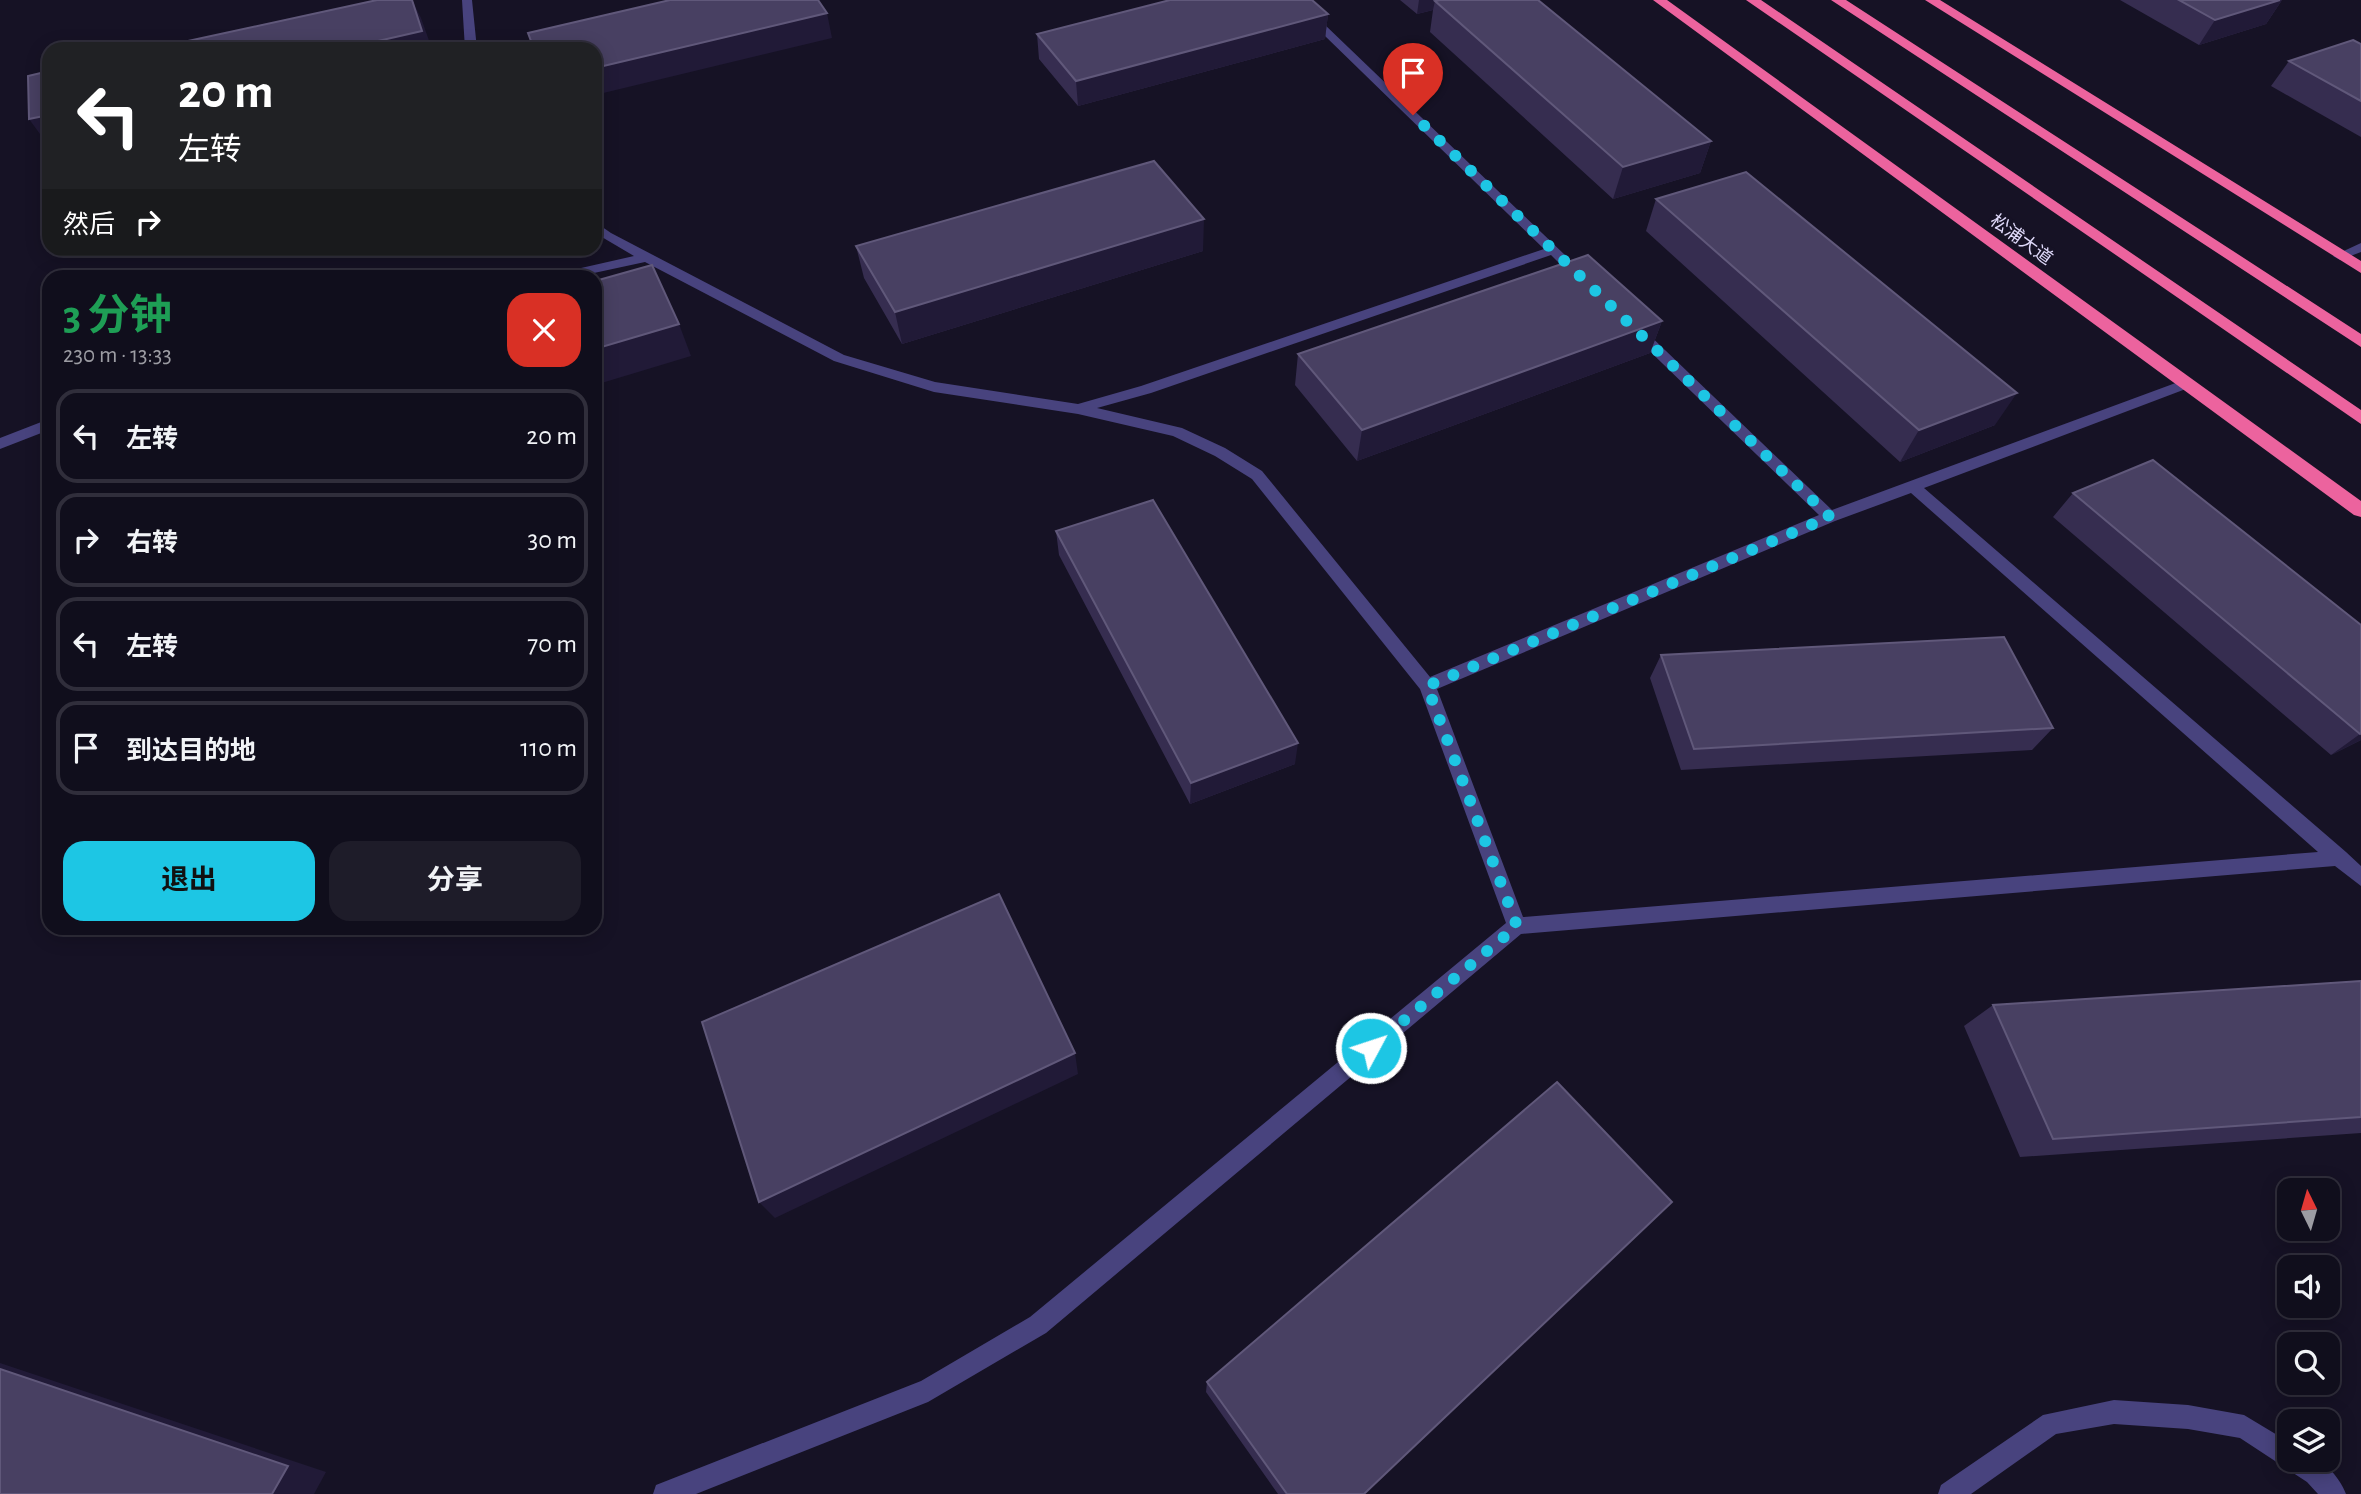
<!DOCTYPE html>
<html lang="zh">
<head>
<meta charset="utf-8">
<style>
  :root { --surface:#100e1c; --page:#1e1c29; --text:#f1f3f6; --muted:#9c9ca3; --line:#302e3b; --accent:#1dc6e4 }
  body { margin:0; font-family:"Alegreya Sans","Noto Sans SC",sans-serif; background:var(--page); color:var(--text); height:100vh; display:flex; flex-direction:column; font-size:26px; white-space:nowrap }
  * { box-sizing:border-box; margin:0 }
  p { font-size:23px; color:var(--muted) }
  .icon { flex:none; width:38px; height:38px; fill:none; stroke:currentColor; stroke-width:2; stroke-linecap:round; stroke-linejoin:round }
  .map { position:relative; flex:1; overflow:hidden }
  .sheet { position:absolute; left:42px; top:270px; width:560px; height:665px; display:flex; flex-direction:column; background:var(--surface); border-radius:21px; box-shadow:0 4px 18px #0003,0 0 0 2px var(--line) }
  .sheet>* { flex:none }
  .guide { position:absolute; left:42px; top:42px; width:560px; height:214px; border-radius:21px; box-shadow:0 4px 18px #0003,0 0 0 2px var(--line); background:#202124; color:#fff; overflow:hidden }
  .needle { width:46px; rotate:355deg }
  .tools { position:absolute; left:2277px; top:1178px; display:grid; gap:14px }
  .tools a { display:grid; place-items:center; width:63px; height:63px; border-radius:14px; background:var(--surface); box-shadow:0 4px 18px #0003,0 0 0 2px var(--line); font-size:35px }
  .pin { position:absolute; display:grid; place-items:center; width:60px; height:60px; color:#fff; margin:-72px -30px; border-radius:50% 50% 50% 0; rotate:-45deg; box-shadow:0 0 7px #0007 }
  .pin .icon { rotate:45deg }
  .me { position:absolute; width:77px; margin:-38px; rotate:50deg; stroke-linejoin:round; filter:drop-shadow(0 0 5px #0008) }
  .turn { display:flex; align-items:center; gap:24px; height:147px; padding:0 21px; font-size:32px }
  .turn .icon { width:91px; height:91px; stroke-width:2.5 }
  .turn b { display:block; font-size:49px; line-height:60px }
  .then { display:flex; align-items:center; height:66px; padding:0 21px; background:#0003; gap:14px; font-size:26px }
  .round { display:grid; place-items:center; flex:none; width:74px; height:74px; border-radius:21px; background:var(--page) }
  .headline { display:flex; align-items:center; justify-content:space-between; height:119px; padding:0 21px }
  h1 { font-size:42px; font-weight:700; line-height:52px; color:#1e9e55 }
  .primary-button { display:flex; gap:14px; margin-top:auto; padding:14px 21px }
  .primary-button a { flex:1; height:80px; border-radius:21px; background:var(--accent); color:#111; font-size:28px; font-weight:700; line-height:80px; text-align:center }
  .primary-button a+a { background:var(--page); color:var(--text) }
  ul { padding:0; list-style:none }
  li { display:flex; align-items:center; gap:21px; height:94px; margin:0 14px 10px; padding:0 7px; border:4px solid var(--line); border-radius:21px }
  li div { flex:1 }
  li b { display:block; font-size:26px }
  li em { font-style:normal }
  .map>svg:first-child { display:block }
  .lines { fill:none; stroke-linecap:round; stroke-linejoin:round }
  .street { fill:#48437e; fill-rule:evenodd }
  .highway { fill:#ec639e; fill-rule:evenodd }
  .wall { fill:#362d50 }
  .shaded-wall { fill:#211a37 }
  .building { fill:#484062; stroke:#60587a; stroke-width:2 }
  .route { stroke:#1dc6e4; stroke-width:12; stroke-dasharray:0 21.6 }
  .labels { text-anchor:middle; dominant-baseline:central; stroke-width:6; stroke-linejoin:round; paint-order:stroke }
  .far-street-label { font-size:18px; fill:#e0dafb; stroke:#161225 }
</style>
</head>
<body>
<div class="map">
<svg width="2361" height="1494" viewBox="0 0 2361 1494">
  <rect width="100%" height="100%" fill="#161225"/>
  <g class="lines">
    <path class="street" d="M462 0H472L477 49H465Z
      M1288 0H1299L1590 279 1583 283 1578 282 1551 255 1151 393 1097 408 1182 428 1225 448 1262 471 1430 677 1819 515 1631 333V327H1641L1832 510 2181 381H2191V387L1924 488 2346 852 2361 866V886L2335 866 1521 934 1046 1333 928 1402 696 1494H653L656 1485 921 1381 1030 1317 1506 923 1420 689 1252 479 1215 456 1173 436 1078 414 934 392 834 361 645 262 580 276H557L559 273 634 256 595 233V222L611 233 844 355 935 382 1078 404 1141 386 1544 249ZM1911 493 2318 852 1523 917 1437 689 1835 521Z
      M2361 243V252L2340 260 2333 256Z
      M49 419V430L0 449V438Z
      M2114 1400 2188 1405 2244 1415 2289 1442V1460C2297 1460 2309 1457 2317 1460 2329 1464 2342 1483 2346 1494H2318L2307 1482 2240 1438 2188 1429 2114 1424 2056 1434 1971 1494H1938L1941 1485 2043 1415Z"/>
    <path class="highway" d="M1653 0H1667L2361 501V517L2354 515Z
      M1746 0H1761L2361 410V424Z
      M1831 0H1846L2361 334V347Z
      M1925 0H1940L2361 261V273Z"/>
  </g>
  <path class="wall" d="M1400 0H1538L1711 141 1700 173 1613 199 1430 32 1433 10 1417 14Z
    M2120 0H2282L2266 24 2199 45Z
    M1328 14 1325 39 1078 106 1039 59 1037 34Z
    M2361 44V137L2271 86 2289 61Z
    M1656 199 1995 425 1900 462 1646 231Z
    M856 246 1203 251 902 344 864 278Z
    M1662 321 1650 353 1357 461 1295 385 1298 354Z
    M2073 493 2361 625V740L2331 755 2053 517Z
    M1056 531 1295 764 1190 804 1059 555Z
    M1661 655 2053 728 2032 750 1681 770 1650 678Z
    M2361 981V1133L2020 1157 1964 1026 1993 1005Z
    M1207 1382 1364 1494H1278L1206 1392Z"/>
  <path class="shaded-wall" d="M412 0 421 18 432 49H343Z
    M1419 0H1472L1435 1 1433 10 1417 14Z
    M2280 0H2282L2266 24 2199 45 2215 20Z
    M827 13 832 38 595 95V68Z
    M1328 14 1325 39 1078 106 1076 81Z
    M49 115V144L48 145 29 119Z
    M1711 141 1700 173 1613 199 1623 167Z
    M1204 219 1203 251 902 344 895 312Z
    M1662 321 1650 353 1357 461 1362 430Z
    M679 324 691 356 595 385V349Z
    M2017 393 1995 425 1900 462 1919 430Z
    M2361 733V740L2331 755 2360 734Z
    M1298 743 1295 764 1190 804 1191 783Z
    M1075 1053 1078 1074 775 1218 759 1202Z
    M0 1363 326 1472 314 1494H272L0 1369Z"/>
  <path class="building" d="M377 0H412L422 31 343 49H151Z
    M670 0H818L827 13 595 68V49H534L528 33Z
    M1170 0H1312L1328 14 1076 81 1037 34Z
    M1440 0H1538L1711 141 1623 167 1435 1Z
    M2179 0H2280L2215 20Z
    M2353 40 2361 44V101L2289 61Z
    M49 71V115L29 119 28 76Z
    M1154 161 1204 219 895 312 856 246Z
    M1746 172 2017 393 1919 430 1656 199Z
    M1588 255 1662 321 1362 430 1298 354Z
    M652 265 679 324 595 349V281Z
    M2153 460 2361 625V733L2360 734 2073 493Z
    M1153 500 1298 743 1191 783 1056 531Z
    M2004 637 2053 728 1694 749 1661 655Z
    M999 894 1075 1053 759 1202 702 1022Z
    M2361 981V1117L2053 1139 1993 1005Z
    M1557 1082 1672 1202 1364 1494H1287L1207 1382Z
    M0 1369 288 1466 272 1494H0Z"/>
  <g class="lines">
    <path class="route" d="M1371 1048 1517 926 1427 686 1830 517 1413 115"/>
  </g>
  <g class="labels">
    <g class="far-street-label">
      <text transform="translate(2021 240) rotate(36)">松浦大道</text>
    </g>
  </g>
</svg>
<div class="tools">
<a><svg class="needle" viewBox="-14 -14 28 28"><path d="M0-13l5 13h-10z" fill="#e53935"/><path d="M0 13l5-13h-10z" fill="#9c9ca3"/></svg></a>
<a><svg class="icon" aria-label="sound" viewBox="0 0 24 24"><path d="M4 9h4l5-4v14l-5-4H4zM17 9q2 3 0 6"/></svg></a>
<a><svg class="icon" aria-label="search" viewBox="0 0 24 24"><circle cx="10" cy="10" r="6"/><path d="M15 15l6 6"/></svg></a>
<a><svg class="icon" aria-label="layers" viewBox="0 0 24 24"><path d="M12 4l9 5-9 5-9-5zM3 14l9 5 9-5"/></svg></a>
</div>
<div class="pin" style="left:1413px;top:115px;background:#d93025"><svg class="icon" aria-label="arrive" viewBox="0 0 24 24"><path d="M6 21V4h12l-3 4 3 4H6"/></svg></div>
<svg class="me" style="left:1371px;top:1048px" viewBox="-20 -20 40 40"><circle r="17" fill="#1dc6e4" stroke="#fff" stroke-width="3"/><path d="M0-11L8 9 0 5-8 9z" fill="#fff"/></svg>
<div class="guide">
<div class="turn"><svg class="icon" aria-label="left" viewBox="0 0 24 24"><path d="M17 20v-9H6M10 6l-5 5 5 5"/></svg><div><b>20 m</b>左转</div></div>
<div class="then">然后<svg class="icon" aria-label="right" viewBox="0 0 24 24"><path d="M7 20v-9h11M14 6l5 5-5 5"/></svg></div>
</div>
<section class="sheet">
<div class="headline"><div><h1>3 分钟</h1><p>230 m · 13:33</p></div><a class="round" style="background:#d93025;color:#fff"><svg class="icon" aria-label="close" viewBox="0 0 24 24"><path d="M6 6l12 12M18 6L6 18"/></svg></a></div>
<ul>
<li><svg class="icon" aria-label="left" viewBox="0 0 24 24"><path d="M17 20v-9H6M10 6l-5 5 5 5"/></svg><div><b>左转</b></div><em>20 m</em></li>
<li><svg class="icon" aria-label="right" viewBox="0 0 24 24"><path d="M7 20v-9h11M14 6l5 5-5 5"/></svg><div><b>右转</b></div><em>30 m</em></li>
<li><svg class="icon" aria-label="left" viewBox="0 0 24 24"><path d="M17 20v-9H6M10 6l-5 5 5 5"/></svg><div><b>左转</b></div><em>70 m</em></li>
<li><svg class="icon" aria-label="arrive" viewBox="0 0 24 24"><path d="M6 21V4h12l-3 4 3 4H6"/></svg><div><b>到达目的地</b></div><em>110 m</em></li>
</ul>
<div class="primary-button"><a>退出</a><a>分享</a></div>
</section>
</div>
</body>
</html>
